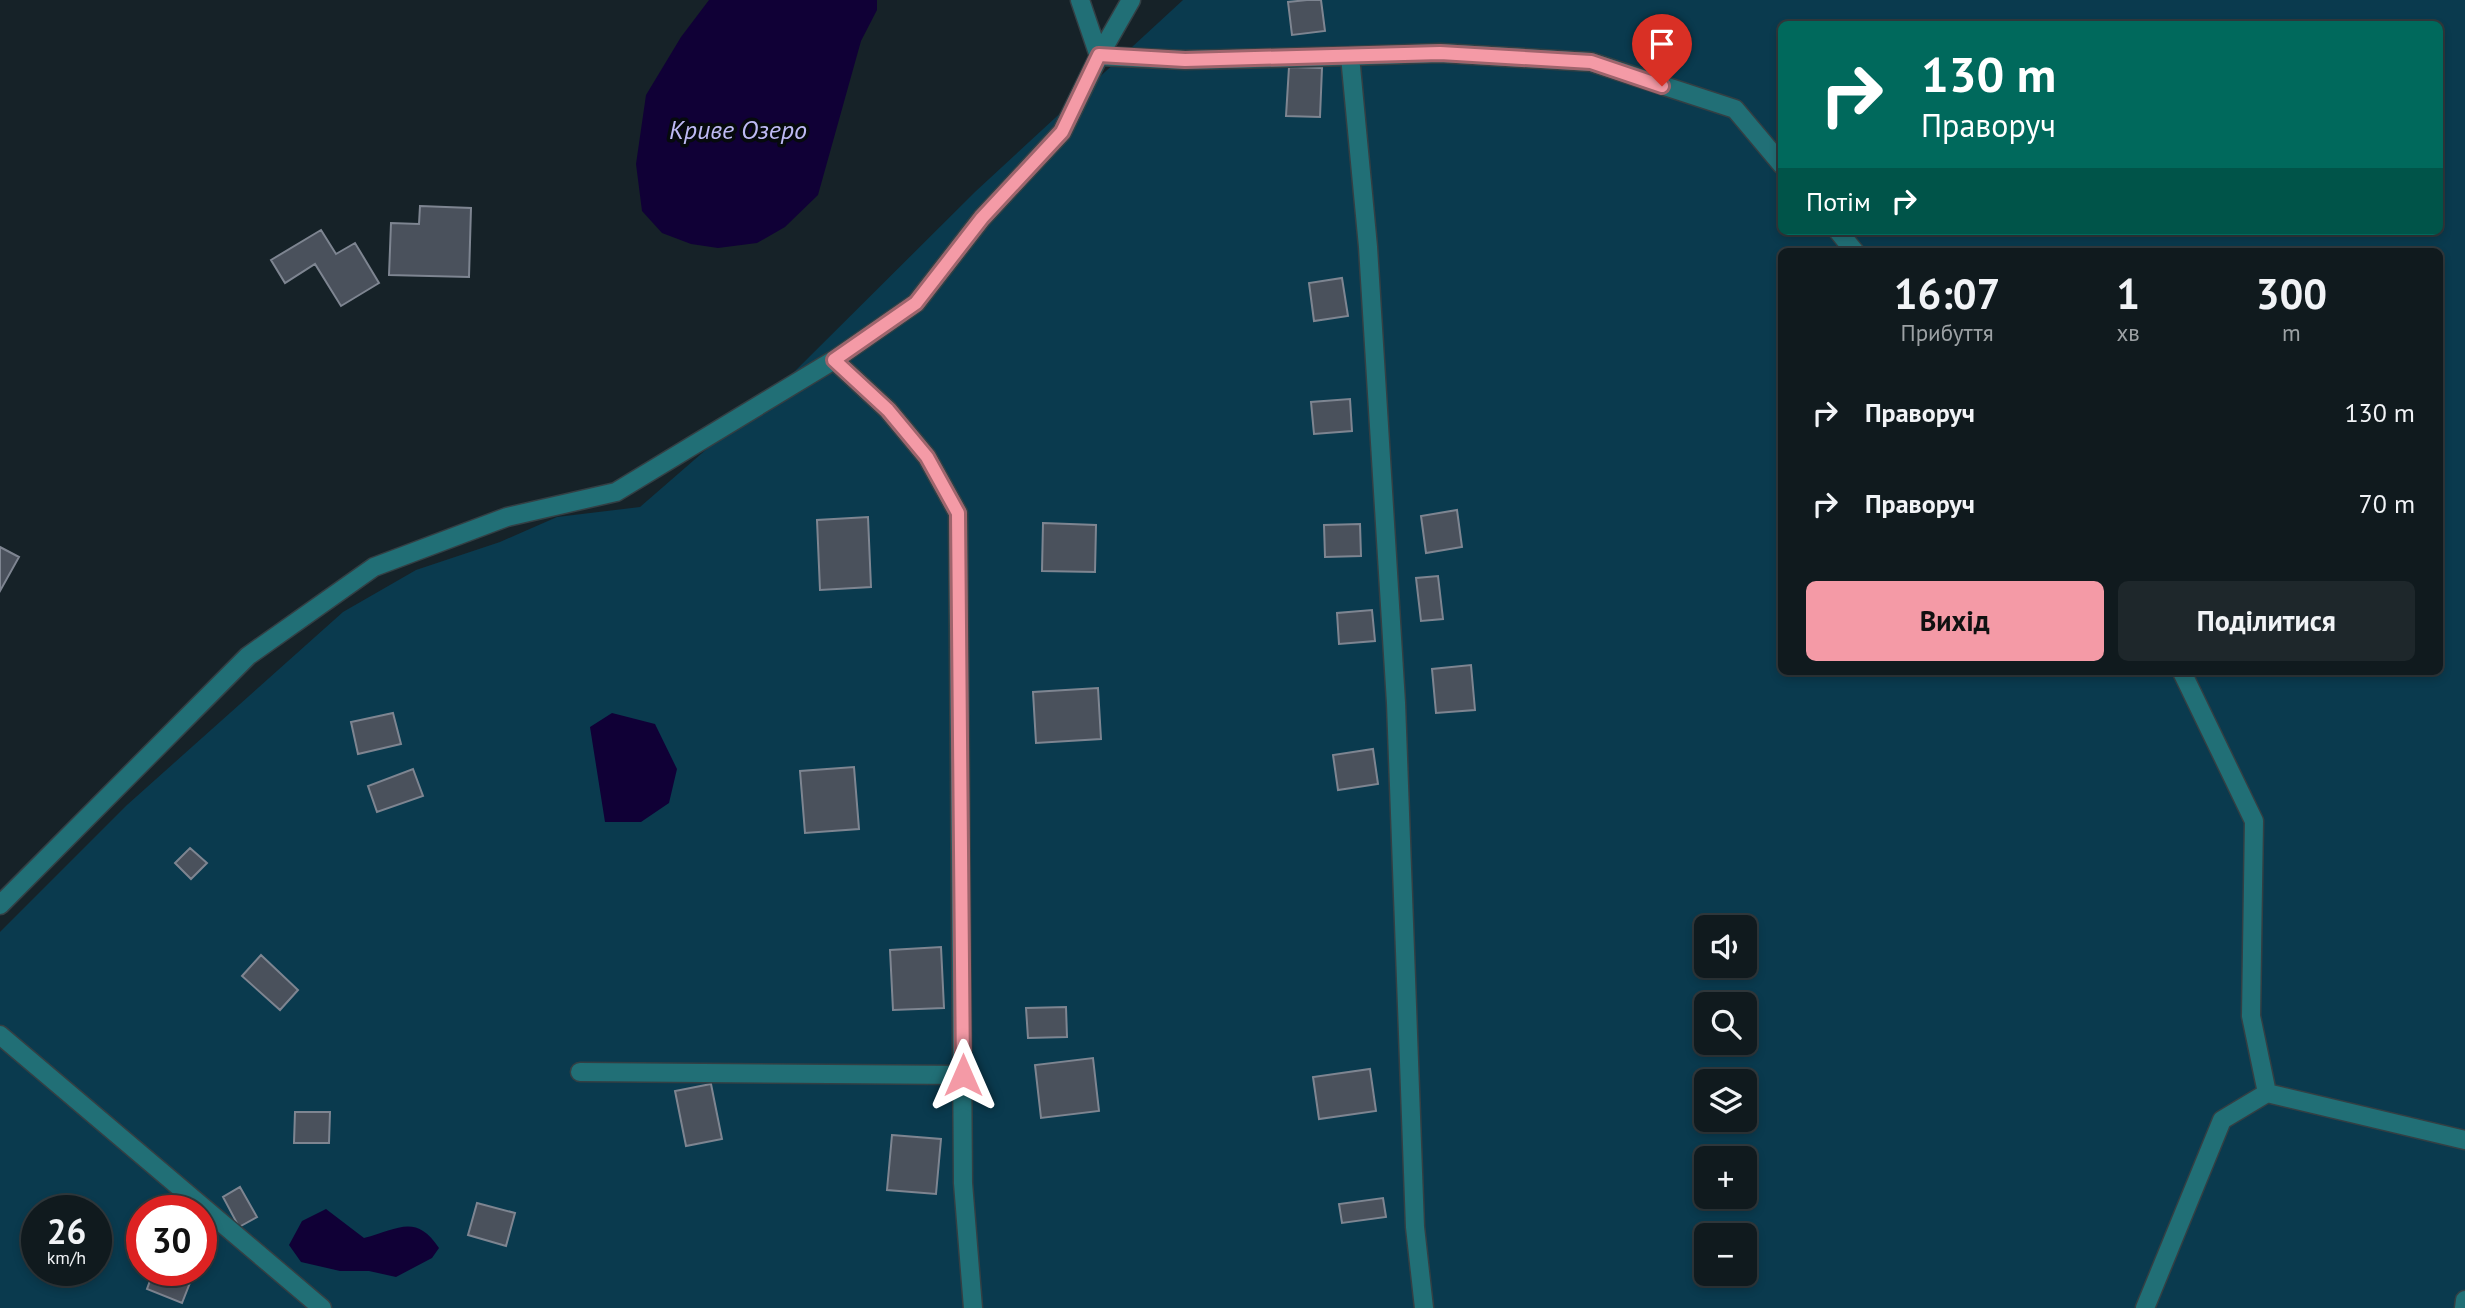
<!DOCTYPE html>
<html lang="uk">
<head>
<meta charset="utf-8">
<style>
  :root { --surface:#101a1e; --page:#1e272b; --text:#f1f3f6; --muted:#9ca1a4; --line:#30383c; --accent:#f49aa6 }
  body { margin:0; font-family:"PT Sans",sans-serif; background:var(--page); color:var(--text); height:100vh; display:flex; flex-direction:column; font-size:26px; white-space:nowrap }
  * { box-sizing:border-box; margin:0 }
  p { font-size:23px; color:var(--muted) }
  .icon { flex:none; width:38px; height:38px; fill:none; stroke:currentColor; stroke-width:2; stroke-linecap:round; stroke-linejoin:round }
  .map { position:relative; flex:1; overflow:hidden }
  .side { position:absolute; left:1778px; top:248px; width:665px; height:427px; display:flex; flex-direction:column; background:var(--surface); border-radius:10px; box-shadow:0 4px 10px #0003,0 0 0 2px var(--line) }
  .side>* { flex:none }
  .hud { position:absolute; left:1778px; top:21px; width:665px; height:214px; border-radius:10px; box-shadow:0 4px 10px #0003,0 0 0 2px var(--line); background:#00695c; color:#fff; overflow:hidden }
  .controls { position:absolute; left:1694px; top:915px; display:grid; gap:14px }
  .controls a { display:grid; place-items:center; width:63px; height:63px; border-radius:10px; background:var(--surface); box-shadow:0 4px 10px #0003,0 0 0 2px var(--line); font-size:35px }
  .speed { position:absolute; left:21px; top:1195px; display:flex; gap:14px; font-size:35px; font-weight:700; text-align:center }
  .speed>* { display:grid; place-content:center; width:91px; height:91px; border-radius:50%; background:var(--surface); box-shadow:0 4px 10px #0003,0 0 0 2px var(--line); line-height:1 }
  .speed small { font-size:18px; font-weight:400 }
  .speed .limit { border:10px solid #d22; background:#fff; color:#111 }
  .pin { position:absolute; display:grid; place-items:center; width:60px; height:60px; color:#fff; margin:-72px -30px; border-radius:50% 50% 50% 0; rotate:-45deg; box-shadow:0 0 7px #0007 }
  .pin .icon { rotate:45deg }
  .me { position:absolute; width:77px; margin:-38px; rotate:0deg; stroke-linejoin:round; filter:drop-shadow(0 0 5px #0008) }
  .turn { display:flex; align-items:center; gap:24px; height:147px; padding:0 28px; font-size:32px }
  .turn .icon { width:91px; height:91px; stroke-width:2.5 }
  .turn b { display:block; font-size:49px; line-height:60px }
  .then { display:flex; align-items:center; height:66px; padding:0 28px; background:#0003; gap:14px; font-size:26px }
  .eta { display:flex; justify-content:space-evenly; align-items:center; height:119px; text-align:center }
  .eta b { font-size:42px; font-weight:800; line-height:49px }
  .cta { display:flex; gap:14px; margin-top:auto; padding:14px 28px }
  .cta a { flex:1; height:80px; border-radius:10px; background:var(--accent); color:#111; font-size:28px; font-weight:800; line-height:80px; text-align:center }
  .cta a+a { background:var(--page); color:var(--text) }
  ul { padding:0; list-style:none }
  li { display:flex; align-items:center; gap:21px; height:91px; padding:0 28px }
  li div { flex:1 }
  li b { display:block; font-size:26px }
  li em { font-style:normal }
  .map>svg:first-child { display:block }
  .green { fill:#0a3a4e; fill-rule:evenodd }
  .water { fill:#100036 }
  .building { fill:#4a515c; stroke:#7e8591; stroke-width:2 }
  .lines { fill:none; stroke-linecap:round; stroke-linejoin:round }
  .lane-casing { stroke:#333f44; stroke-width:21 }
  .street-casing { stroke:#333f44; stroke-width:21 }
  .lane { stroke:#216f76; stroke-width:18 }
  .street { stroke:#216f76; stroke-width:18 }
  .route-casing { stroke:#9f646c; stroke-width:18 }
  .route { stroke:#f49aa6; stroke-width:12 }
  .labels { text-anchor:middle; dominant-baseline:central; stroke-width:7; stroke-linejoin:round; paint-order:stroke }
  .water-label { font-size:26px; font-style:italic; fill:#bebaf4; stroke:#060a0d }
</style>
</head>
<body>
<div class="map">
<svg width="2465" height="1308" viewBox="0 0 2465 1308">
  <rect width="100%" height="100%" fill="#162228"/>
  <path class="green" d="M1183 0H2465V1308H0V932L127 805 343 612 416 570 500 542 557 517 640 507 784 382 976 191ZM1782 24H2440V231H1782ZM1782 252H2440V672H1782ZM1706 928H1745V966H1706ZM1706 1004H1745V1043H1706ZM1706 1082H1745V1120H1706ZM1706 1158H1745V1197H1706ZM37 1211H96V1270H37ZM142 1211H201V1270H142ZM1706 1236H1745V1274H1706Z"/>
  <path class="water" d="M709 0H877V10L861 41 818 195 785 227 757 243 718 248 691 244 662 233 642 211 636 164 646 95 681 37Z
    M612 713 655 724 677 769 669 803 641 822H605L590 727Z
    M326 1209 364 1238C398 1229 416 1213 439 1248L432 1258 396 1277 369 1271H340L301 1262 289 1245 302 1221Z"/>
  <path class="building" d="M1307 0H1321L1325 31 1292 35 1288 2Z
    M1289 67 1322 68 1320 117 1286 116Z
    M420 206 471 208 469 277 389 275 391 223 419 224Z
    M321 230 336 254 355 243 379 283 341 306 315 264 285 283 271 260Z
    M1342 278 1348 316 1314 321 1309 283Z
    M1350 399 1352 431 1314 434 1311 402Z
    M1457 510 1462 547 1426 553 1421 516Z
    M868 517 871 587 820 590 817 520Z
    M1043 523 1096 525 1095 572 1042 571Z
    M1360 524 1361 556 1325 557 1324 525Z
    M0 547 19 557 0 591Z
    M1438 576 1443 619 1421 621 1416 578Z
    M1372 610 1375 641 1339 644 1337 613Z
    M1471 665 1475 710 1436 713 1432 669Z
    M1098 688 1101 739 1036 743 1033 692Z
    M393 713 401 744 358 754 351 722Z
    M1373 749 1378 784 1338 790 1333 755Z
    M854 767 859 829 805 833 800 771Z
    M413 769 423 796 377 812 368 786Z
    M190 848 207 863 191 879 175 863Z
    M941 947 944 1008 893 1010 890 950Z
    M261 955 298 990 280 1010 242 976Z
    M1066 1007 1067 1037 1028 1038 1026 1008Z
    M1093 1058 1099 1111 1041 1118 1035 1065Z
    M1370 1069 1376 1111 1319 1119 1313 1077Z
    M711 1084 722 1139 686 1146 675 1091Z
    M295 1112H330L329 1143H294Z
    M892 1135 941 1139 936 1194 887 1190Z
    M240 1187 257 1217 239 1227 223 1197Z
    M1383 1198 1386 1217 1342 1223 1339 1204Z
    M477 1203 515 1213 506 1246 468 1235Z
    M154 1270H195L182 1303 147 1289Z"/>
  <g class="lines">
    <g class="lane-casing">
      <path id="lane" d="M1099 56 1185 60 1350 56 1368 247 1396 703 1415 1227 1424 1308
        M1350 56 1440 53 1591 62 1735 109 1782 165
        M1838 231 1855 252
        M2182 672 2254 821 2251 1016 2267 1093
        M0 1035 322 1308
        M580 1072 963 1075
        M2145 1308 2222 1120 2267 1093 2465 1140
        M2464 1308 2465 1300"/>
    </g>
    <g class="street-casing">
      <path id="street" d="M1080 0 1099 56
        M834 360 888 410 927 457 958 513 963 1183 973 1308
        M0 905 248 656 374 567 507 517 616 492 834 360 916 303 982 218 1062 132 1099 56 1131 0"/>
    </g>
    <use href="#lane" class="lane"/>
    <use href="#street" class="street"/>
  </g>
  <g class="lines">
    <g class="route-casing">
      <path id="route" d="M963 1075 958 513 927 457 888 410 834 360 916 303 982 218 1062 132 1099 55 1185 60 1440 53 1591 62 1662 86"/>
    </g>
    <use href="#route" class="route"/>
  </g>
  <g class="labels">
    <g class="water-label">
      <text x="738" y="129">Криве Озеро</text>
    </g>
  </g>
</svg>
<div class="controls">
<a><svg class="icon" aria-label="sound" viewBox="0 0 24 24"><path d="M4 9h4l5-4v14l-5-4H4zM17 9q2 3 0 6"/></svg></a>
<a><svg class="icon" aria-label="search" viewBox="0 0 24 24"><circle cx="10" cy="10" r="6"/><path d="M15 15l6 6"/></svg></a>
<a><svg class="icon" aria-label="layers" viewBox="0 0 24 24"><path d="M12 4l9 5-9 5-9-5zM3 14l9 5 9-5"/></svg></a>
<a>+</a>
<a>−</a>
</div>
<div class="speed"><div>26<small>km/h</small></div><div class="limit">30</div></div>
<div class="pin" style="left:1662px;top:86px;background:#d93025"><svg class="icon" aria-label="arrive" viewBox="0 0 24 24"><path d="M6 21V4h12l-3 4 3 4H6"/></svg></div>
<svg class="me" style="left:963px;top:1075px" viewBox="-20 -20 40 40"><path d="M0-17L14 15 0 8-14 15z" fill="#f49aa6" stroke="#fff" stroke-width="4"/></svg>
<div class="hud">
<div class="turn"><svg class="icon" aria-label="right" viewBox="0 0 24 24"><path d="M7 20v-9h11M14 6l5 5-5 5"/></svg><div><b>130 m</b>Праворуч</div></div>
<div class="then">Потім<svg class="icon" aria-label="right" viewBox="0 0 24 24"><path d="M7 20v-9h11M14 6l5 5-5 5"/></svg></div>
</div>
<section class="side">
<div class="eta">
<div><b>16:07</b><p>Прибуття</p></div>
<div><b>1</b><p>хв</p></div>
<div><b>300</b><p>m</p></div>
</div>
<ul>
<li><svg class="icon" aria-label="right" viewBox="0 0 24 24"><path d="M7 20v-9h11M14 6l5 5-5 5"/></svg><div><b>Праворуч</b></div><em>130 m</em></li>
<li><svg class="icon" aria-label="right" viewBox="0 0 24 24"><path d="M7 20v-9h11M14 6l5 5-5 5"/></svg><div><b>Праворуч</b></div><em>70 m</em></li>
</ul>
<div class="cta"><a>Вихід</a><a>Поділитися</a></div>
</section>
</div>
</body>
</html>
